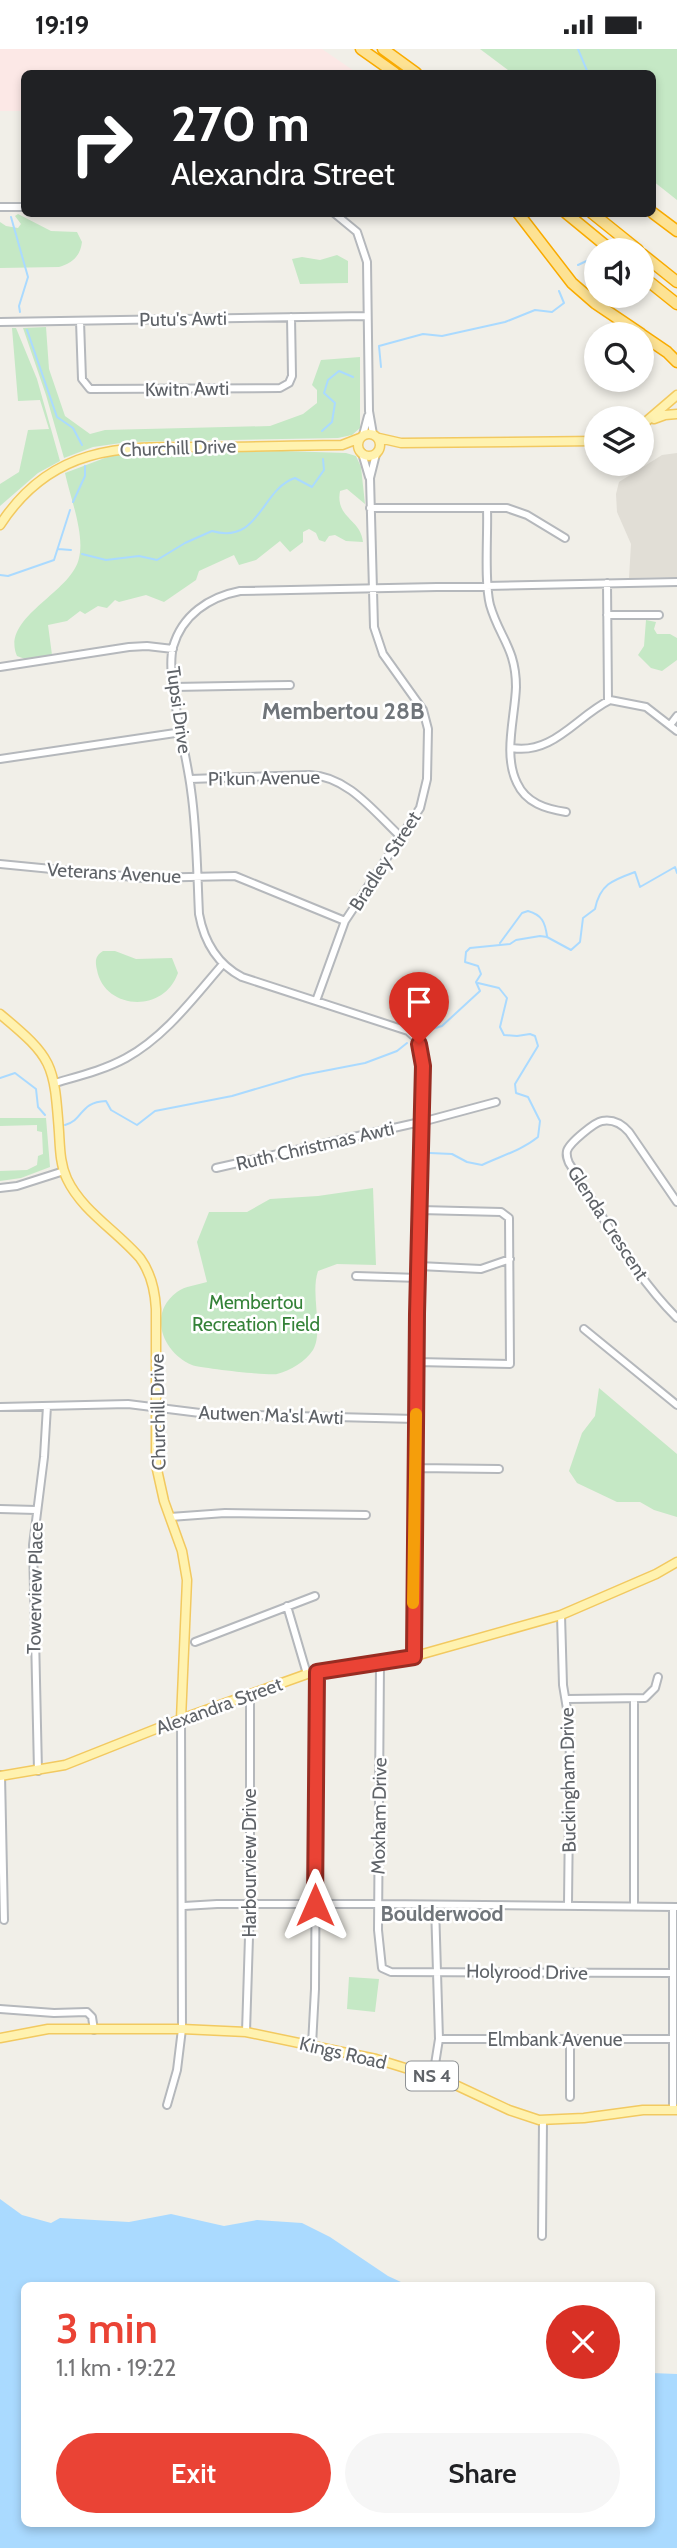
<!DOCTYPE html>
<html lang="en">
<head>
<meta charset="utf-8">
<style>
  :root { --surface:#fff; --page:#f6f6f6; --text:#202124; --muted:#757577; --accent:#ea4335 }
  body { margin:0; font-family:Cabin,sans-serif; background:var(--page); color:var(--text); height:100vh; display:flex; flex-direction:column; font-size:26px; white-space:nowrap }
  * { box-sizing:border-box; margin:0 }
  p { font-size:23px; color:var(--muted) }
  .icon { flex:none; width:38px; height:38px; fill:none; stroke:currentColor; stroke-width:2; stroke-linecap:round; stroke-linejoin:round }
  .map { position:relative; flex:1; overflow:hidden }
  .side { position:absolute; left:21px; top:2233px; width:634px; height:245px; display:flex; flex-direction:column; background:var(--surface); border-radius:10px; box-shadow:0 4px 10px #0003 }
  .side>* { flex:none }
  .hud { position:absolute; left:21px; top:21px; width:635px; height:147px; border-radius:10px; box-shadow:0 4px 10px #0003; background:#202124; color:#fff; overflow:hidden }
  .fabs { position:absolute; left:584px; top:189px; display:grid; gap:14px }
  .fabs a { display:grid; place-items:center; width:70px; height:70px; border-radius:50%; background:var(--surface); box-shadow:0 4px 10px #0003; font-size:35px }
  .pin { position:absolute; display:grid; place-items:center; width:60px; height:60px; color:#fff; margin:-72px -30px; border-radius:50% 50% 50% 0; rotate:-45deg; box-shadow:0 0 7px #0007 }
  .pin .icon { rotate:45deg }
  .me { position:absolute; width:77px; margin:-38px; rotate:0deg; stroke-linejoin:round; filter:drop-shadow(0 0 5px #0008) }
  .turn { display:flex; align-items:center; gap:24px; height:147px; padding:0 35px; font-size:32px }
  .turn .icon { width:91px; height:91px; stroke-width:2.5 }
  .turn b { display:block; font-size:49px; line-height:60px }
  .round { display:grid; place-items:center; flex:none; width:74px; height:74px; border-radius:37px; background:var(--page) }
  .headline { display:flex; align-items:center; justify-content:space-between; height:119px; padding:0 35px }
  h1 { font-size:42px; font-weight:600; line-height:52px; color:var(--accent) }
  .cta { display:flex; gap:14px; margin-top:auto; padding:14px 35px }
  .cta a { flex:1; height:80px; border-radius:42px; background:var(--accent); color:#fff; font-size:28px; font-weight:600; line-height:80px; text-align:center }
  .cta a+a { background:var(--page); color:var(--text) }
  .status { display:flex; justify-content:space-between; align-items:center; height:49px; padding:0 35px; background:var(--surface); direction:ltr }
  .status svg { height:19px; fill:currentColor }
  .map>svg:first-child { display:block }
  .education { fill:#e1ded6 }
  .medical { fill:#fce8e6 }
  .green { fill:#c5e8c5 }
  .water { fill:#aadaff }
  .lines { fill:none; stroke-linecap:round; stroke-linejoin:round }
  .stream { stroke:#aadaff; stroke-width:2 }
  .minor-casing { stroke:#b5b8bc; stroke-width:10 }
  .major-casing { stroke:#f2c960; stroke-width:11 }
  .highway-casing { stroke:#f9ab00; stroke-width:13 }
  .minor { stroke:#fff; stroke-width:6 }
  .major { stroke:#fff2af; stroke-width:8 }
  .highway { stroke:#fde293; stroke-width:10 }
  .route-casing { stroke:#982c22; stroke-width:18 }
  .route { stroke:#ea4335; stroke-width:12 }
  .slow { stroke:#f59e0b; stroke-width:12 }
  .labels { text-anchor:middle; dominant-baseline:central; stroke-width:5; stroke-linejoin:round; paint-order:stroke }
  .shield { fill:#fff; stroke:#8f9295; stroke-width:2 }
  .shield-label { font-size:18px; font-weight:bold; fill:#5f6368 }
  .street-label { font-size:19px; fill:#5f6368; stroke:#fff }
  .park-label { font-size:19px; fill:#348238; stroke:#fff }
  .neighbourhood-label { font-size:21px; font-weight:bold; fill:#70757a; stroke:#fff }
  .quarter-label { font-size:23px; font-weight:bold; fill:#70757a; stroke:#fff }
</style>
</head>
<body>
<div class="status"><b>19:19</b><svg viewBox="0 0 49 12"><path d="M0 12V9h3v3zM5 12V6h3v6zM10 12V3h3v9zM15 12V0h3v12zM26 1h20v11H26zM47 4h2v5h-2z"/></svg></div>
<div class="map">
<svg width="677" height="2499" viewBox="0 0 677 2499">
  <rect width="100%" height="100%" fill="#f1efe8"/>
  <path class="education" d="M677 404V528L629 529 631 495 617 463 616 445 619 433 662 406Z"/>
  <path class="medical" d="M0 0H322L357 24H24V62H0Z"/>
  <path class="green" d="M480 0H677V151L653 132V24H512Z
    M18 165 51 182 77 183 82 193C80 208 72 214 59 218L0 219V173L6 177 18 179 21 175 15 167Z
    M337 206 348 212V234L300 235 292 210 302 208 320 211Z
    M46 278 49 320 65 367 90 385 105 381 270 377 303 365 317 354V341L312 336 321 311 360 308V379L352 386 338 389 128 393 93 398 64 409 46 346 23 279Z
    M12 279H16L37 330 60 412 38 424 0 457V435L19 423 28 381 49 380 40 351 18 352Z
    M283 402 346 404 356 407 361 418 365 455 347 440 340 442C335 469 361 470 363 493L346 492 335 486 329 487 325 493 319 491 316 484 309 480 303 483V493L290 503 280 492 256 511 239 516 234 506 199 522 196 531 164 553 146 546 119 553 115 551 107 559 98 557 85 565 80 562 67 572 48 576 52 606 25 610 17 607C0 568 72 544 79 509 85 485 70 448 65 424L110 407 134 404Z
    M646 571 656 573 654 580 657 585H670L677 589V611L662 622 651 619 638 606 644 597Z
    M103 902H115L136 910 172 909 178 924C163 966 104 960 97 921 95 912 95 907 103 902Z
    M0 1069H46L50 1118 21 1129 0 1132V1122L27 1121 37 1116 38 1107 43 1105 42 1083 37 1082V1076L0 1077Z
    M373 1139 376 1216 337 1215 318 1222C310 1245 324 1282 313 1301 306 1312 290 1322 277 1325 269 1327 200 1319 192 1316 163 1304 147 1265 177 1243 185 1237 197 1236 207 1233L197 1193 209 1163H247L270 1150 318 1147Z
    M599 1339 677 1405V1468L654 1461 640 1453H617L577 1434 569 1422 582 1384 595 1367Z
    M349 1928 379 1930 375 1963 347 1960Z"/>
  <path class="water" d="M0 2150 22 2166 51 2174 60 2169 129 2173 171 2165 224 2177 257 2171 302 2174 330 2188 388 2227 401 2233 461 2236H24V2474H651V2324L677 2325V2499H0Z"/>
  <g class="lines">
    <path class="stream" d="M578 0 588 24
      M620 165 621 164
      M11 168 28 228 19 257 20 263
      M578 216 597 207
      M27 281 57 368 73 379 82 396
      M381 318 379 297 423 285 442 287 505 273 535 261 552 263 564 254 559 242
      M322 382 332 373 335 354 324 344 328 331 339 322 353 328
      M73 453 85 427V417
      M58 500 71 501
      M82 505 106 511 139 507 157 511 185 494 212 482C260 496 261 440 295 429L312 438 324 421 323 410
      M0 526 8 527 54 511 70 461
      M500 894 522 864 528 862C542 866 545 873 547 887
      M422 983 442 977 480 942 476 933 481 925 478 917 465 913 466 903 470 899 510 895 516 891 540 887 547 888 571 901 580 893 583 869 595 860C600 835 613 831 635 823L640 838 675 818 677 824
      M0 1029 15 1024 36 1040 38 1058 45 1066
      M65 1076C84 1071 79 1053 106 1052L111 1061 137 1076 155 1062 232 1047 303 1026 365 1014 397 1002 407 994
      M430 1104 452 1105 467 1113 482 1116C501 1107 522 1101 538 1088L540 1072 528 1048 516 1044 515 1035 538 997 535 987 530 985 517 987 504 986 500 978 507 949 499 939 478 934"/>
    <g class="minor-casing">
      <path id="minor" d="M0 158H24
        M334 164 357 183 367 213 369 362 373 385
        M80 272 82 330 90 340 280 339 289 334 292 327 291 268
        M0 273 367 267
        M363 386 368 367
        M362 404 369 428
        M370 459H507L527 466 565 489
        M487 459C488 485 484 533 490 556 499 588 516 599 516 638 515 668 503 706 517 734 526 754 546 760 566 763
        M607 534 608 652
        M607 566H659
        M0 618 129 598 147 597 173 600
        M174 638 290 636
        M670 676 677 667
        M512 699C553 706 577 667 610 651L646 658 677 682
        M0 710 182 683
        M190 730 310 726C348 727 375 764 401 788
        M0 815 144 829 235 827 345 872
        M316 952 345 872 420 759 427 730 428 680 423 661 383 605 374 578 370 429 376 405
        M55 1034C79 1027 104 1021 126 1009 166 987 194 948 223 915
        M216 1119 429 1071 496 1053
        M0 1139 17 1137 64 1122
        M677 1153 629 1083C622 1075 613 1070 602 1072 595 1073 569 1094 567 1102 566 1107 567 1109 569 1114 603 1167 632 1224 677 1269
        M419 1217 481 1220 510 1210
        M356 1227 419 1229
        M584 1280 677 1356
        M417 1313 510 1315 509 1169 501 1163 420 1161
        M0 1358 128 1355 208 1365 416 1370
        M416 1419 499 1420
        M0 1460 36 1461
        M170 1468 225 1464 366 1466
        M287 1557 307 1625
        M561 1566 563 1636 570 1678 568 1855
        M195 1593 315 1547
        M413 1608 422 1003 417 990 408 982 242 928C217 915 204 892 199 865 197 824 197 782 191 741 187 705 165 629 173 598 182 566 209 548 240 542L677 533
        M380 1614 378 1881 382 1919 391 1923 673 1924
        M567 1650 645 1649 655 1639 658 1628
        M38 1722 33 1496 44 1408 47 1357
        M1 1726 4 1871
        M184 1857 217 1855H379L677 1858
        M634 1857V1650
        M0 1960 54 1964 87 1963 92 1968 94 1981
        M246 1983 250 1856V1645
        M439 1990H671
        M570 1991V2048
        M312 1996 315 1940 317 1623
        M433 2028 439 1990 435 1856
        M167 2056 177 2021 182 1980 181 1670
        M673 2060V1858
        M542 2187 543 2071"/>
    </g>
    <g class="major-casing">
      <path id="major" d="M654 370 665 366 677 365
        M642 376 677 346
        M358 396a11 11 0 1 1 22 0a11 11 0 1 1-22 0Z
        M379 389 401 394 597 392
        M0 476C55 391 130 398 219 398 260 398 301 396 342 396L360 389
        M0 965C53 1009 54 1014 59 1083 60 1099 60 1115 67 1130 82 1162 117 1182 140 1209 151 1224 155 1241 156 1260V1416L164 1452 182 1502 187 1531 181 1670
        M0 1727 65 1716 181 1670 307 1625 419 1606 561 1566 656 1525 677 1513
        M0 1989 48 1980H182L246 1983 376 2010 447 2032 509 2061 539 2071 584 2069 643 2061H677"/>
    </g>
    <g class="highway-casing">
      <path id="highway" d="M361 0 395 24
        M383 0 416 24
        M518 164 572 234 595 254 641 285
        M566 164 611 201
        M592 164 638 201
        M653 164 677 182
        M642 205 677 233
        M642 227 677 255
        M642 286 667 303 677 313"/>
    </g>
    <use href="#minor" class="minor"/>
    <use href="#major" class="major"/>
    <use href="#highway" class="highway"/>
  </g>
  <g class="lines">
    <g class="route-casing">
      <path id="route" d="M315 1856 317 1623 414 1608 417 1265 423 1017 419 995"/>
    </g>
    <use href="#route" class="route"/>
    <path class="slow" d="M413 1554 416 1365"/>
  </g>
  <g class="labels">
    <rect class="shield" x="406" y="2012.5" width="52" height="29" rx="5"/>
    <g class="shield-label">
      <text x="432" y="2027">NS 4</text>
    </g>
    <g class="street-label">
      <text transform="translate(183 270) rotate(-1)">Putu's Awti</text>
      <text transform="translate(187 340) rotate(-1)">Kwitn Awti</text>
      <text transform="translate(178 399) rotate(-2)">Churchill Drive</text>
      <text transform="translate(179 661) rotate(82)">Tupsi Drive</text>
      <text transform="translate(264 729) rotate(-1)">Pi'kun Avenue</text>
      <text transform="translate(385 812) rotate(-57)">Bradley Street</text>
      <text transform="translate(114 824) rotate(3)">Veterans Avenue</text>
      <text transform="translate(315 1097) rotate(-13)">Ruth Christmas Awti</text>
      <text transform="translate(608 1174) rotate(57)">Glenda Crescent</text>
      <text transform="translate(158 1363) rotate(-91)">Churchill Drive</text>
      <text transform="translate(271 1366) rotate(2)">Autwen Ma'sl Awti</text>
      <text transform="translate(35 1539) rotate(-89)">Towerview Place</text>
      <text transform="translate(219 1657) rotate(-20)">Alexandra Street</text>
      <text transform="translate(568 1731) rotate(-91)">Buckingham Drive</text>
      <text transform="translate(379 1767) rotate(-89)">Moxham Drive</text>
      <text transform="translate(249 1814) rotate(-90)">Harbourview Drive</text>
      <text transform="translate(527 1923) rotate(1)">Holyrood Drive</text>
      <text x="555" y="1990">Elmbank Avenue</text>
      <text transform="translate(343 2004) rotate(13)">Kings Road</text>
    </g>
    <g class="park-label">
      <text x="256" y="1253">Membertou<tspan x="256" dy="22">Recreation Field</tspan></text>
    </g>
    <g class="neighbourhood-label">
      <text x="442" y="1864">Boulderwood</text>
    </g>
    <g class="quarter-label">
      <text x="343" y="662">Membertou 28B</text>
    </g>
  </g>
</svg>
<div class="fabs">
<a><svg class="icon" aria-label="sound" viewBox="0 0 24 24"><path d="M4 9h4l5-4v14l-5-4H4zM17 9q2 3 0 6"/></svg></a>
<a><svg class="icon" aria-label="search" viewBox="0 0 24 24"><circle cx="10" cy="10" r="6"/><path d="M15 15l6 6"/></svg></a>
<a><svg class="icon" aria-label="layers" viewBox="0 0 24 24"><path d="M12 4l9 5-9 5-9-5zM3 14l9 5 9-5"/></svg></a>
</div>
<div class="pin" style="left:419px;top:995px;background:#d93025"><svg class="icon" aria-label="arrive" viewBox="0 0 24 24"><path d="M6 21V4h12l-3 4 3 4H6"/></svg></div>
<svg class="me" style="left:315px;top:1856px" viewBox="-20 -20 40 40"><path d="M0-17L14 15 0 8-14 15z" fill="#ea4335" stroke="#fff" stroke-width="4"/></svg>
<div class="hud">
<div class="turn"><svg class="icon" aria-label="right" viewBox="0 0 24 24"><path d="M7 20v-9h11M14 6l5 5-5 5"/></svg><div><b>270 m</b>Alexandra Street</div></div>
</div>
<section class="side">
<div class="headline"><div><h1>3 min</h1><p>1.1 km · 19:22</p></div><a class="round" style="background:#d93025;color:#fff"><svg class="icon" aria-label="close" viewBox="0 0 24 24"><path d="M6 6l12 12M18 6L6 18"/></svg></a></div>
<div class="cta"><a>Exit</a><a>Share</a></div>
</section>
</div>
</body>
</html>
